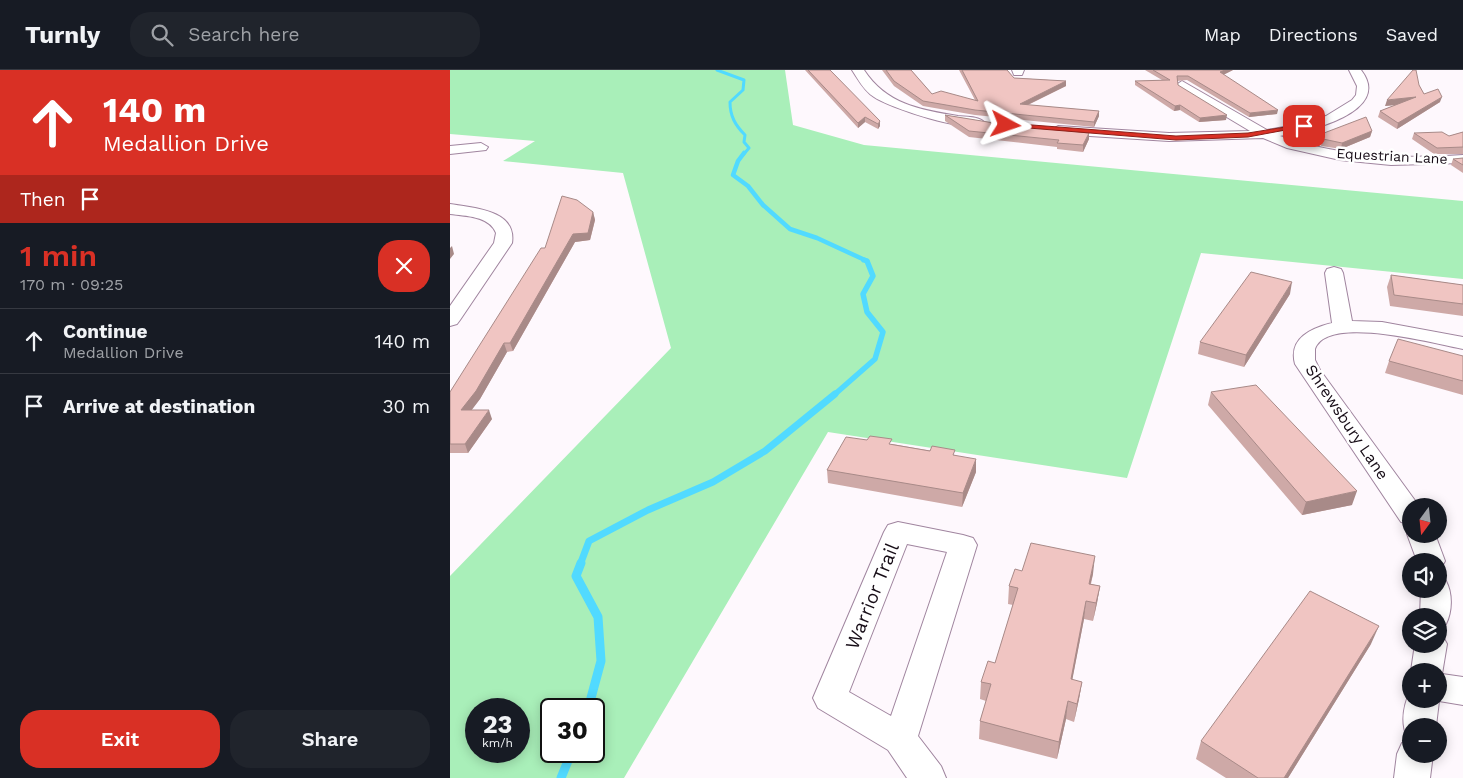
<!DOCTYPE html>
<html lang="en">
<head>
<meta charset="utf-8">
<style>
  :root { --surface:#171b24; --page:#20242c; --text:#f1f3f6; --muted:#9ea1a6; --line:#363941; --accent:#d93025 }
  body { margin:0; font-family:"Work Sans",sans-serif; background:var(--page); color:var(--text); height:100vh; display:flex; flex-direction:column; font-size:19px; white-space:nowrap }
  * { box-sizing:border-box; margin:0 }
  p { font-size:16px; color:var(--muted) }
  .icon { flex:none; width:28px; height:28px; fill:none; stroke:currentColor; stroke-width:2; stroke-linecap:round; stroke-linejoin:round }
  .map { position:relative; flex:1; overflow:hidden }
  .side { display:flex; flex-direction:column; background:var(--surface); width:450px }
  .side>* { flex:none }
  .banner { background:#d93025; color:#fff; overflow:hidden }
  .needle { width:32px; rotate:195deg }
  .tools { position:absolute; left:952px; top:428px; display:grid; gap:10px }
  .tools a { display:grid; place-items:center; width:45px; height:45px; border-radius:50%; background:var(--surface); box-shadow:0 2px 12px #0003; font-size:25px }
  .speed { position:absolute; left:15px; top:628px; display:flex; gap:10px; font-size:25px; font-weight:700; text-align:center }
  .speed>* { display:grid; place-content:center; width:65px; height:65px; border-radius:50%; background:var(--surface); box-shadow:0 2px 12px #0003; line-height:1 }
  .speed small { font-size:12px; font-weight:400 }
  .speed .limit { border:2px solid #111; border-radius:8px; background:#fff; color:#111 }
  .pin { position:absolute; display:grid; place-items:center; width:42px; height:42px; color:#fff; margin:-21px; border-radius:10px; box-shadow:0 2px 8px #0006 }
  .me { position:absolute; width:55px; margin:-28px; rotate:95deg; stroke-linejoin:round; filter:drop-shadow(0 0 4px #0008) }
  .turn { display:flex; align-items:center; gap:18px; height:105px; padding:0 20px; font-size:22px }
  .turn .icon { width:65px; height:65px; stroke-width:2.5 }
  .turn b { display:block; font-size:35px; line-height:42px }
  .then { display:flex; align-items:center; height:48px; padding:0 20px; background:#0003; gap:10px; font-size:19px }
  .round { display:grid; place-items:center; flex:none; width:52px; height:52px; border-radius:20px; background:var(--page) }
  .head { display:flex; align-items:center; justify-content:space-between; height:85px; padding:0 20px }
  h1 { font-size:30px; font-weight:600; line-height:38px; color:var(--accent) }
  .action { display:flex; gap:10px; margin-top:auto; padding:10px 20px }
  .action a { flex:1; height:58px; border-radius:20px; background:var(--accent); color:#fff; font-size:20px; font-weight:600; line-height:58px; text-align:center }
  .action a+a { background:var(--page); color:var(--text) }
  ul { padding:0; list-style:none }
  li { display:flex; align-items:center; gap:15px; height:65px; padding:0 20px; border-top:1px solid var(--line) }
  li div { flex:1 }
  li b { display:block; font-size:19px }
  li em { font-style:normal }
  header { display:flex; align-items:center; gap:30px; box-sizing:border-box; height:70px; padding:0 25px; background:var(--surface); border-bottom:1px solid var(--line) }
  header strong { font-size:24px }
  nav { display:flex; gap:28px; margin-inline-start:auto; font-size:18px }
  .search { width:350px; height:45px; background:var(--page); display:flex; align-items:center; gap:12px; box-sizing:border-box; padding:0 18px; border-radius:20px; color:var(--muted); font-size:19px }
  main { display:flex; flex:1; min-height:0 }
  .map>svg:first-child { display:block }
  .green { fill:#a9efb9; fill-rule:evenodd }
  .lines { fill:none; stroke-linecap:round; stroke-linejoin:round }
  .stream-far4 { stroke:#51daff; stroke-width:3 }
  .stream-far3 { stroke:#51daff; stroke-width:4.5 }
  .stream-far2 { stroke:#51daff; stroke-width:5.5 }
  .stream-far1 { stroke:#51daff; stroke-width:7 }
  .stream { stroke:#51daff; stroke-width:9 }
  .street-casing { stroke:#a0859f; stroke-width:2 }
  .street { fill:#fff; fill-rule:evenodd }
  .wall { fill:#cea9a7 }
  .shaded-wall { fill:#a88a88 }
  .building { fill:#f0c5c2; stroke:#a88a88 }
  .route { fill:#d93025; stroke:#8d1f18 }
  .labels { text-anchor:middle; dominant-baseline:central; stroke-width:5; stroke-linejoin:round; paint-order:stroke }
  .far-street-label { font-size:14px; fill:#160c16; stroke:#fff }
  .street-label { font-size:16px; fill:#160c16; stroke:#fff }
  .near-street-label { font-size:19px; fill:#160c16; stroke:#fff }
</style>
</head>
<body>
<header>
<strong>Turnly</strong>
<div class="search"><svg class="icon" aria-label="search" viewBox="0 0 24 24"><circle cx="10" cy="10" r="6"/><path d="M15 15l6 6"/></svg>Search here</div>
<nav><a>Map</a><a>Directions</a><a>Saved</a></nav>
</header>
<main>
<section class="side">
<div class="banner">
<div class="turn"><svg class="icon" aria-label="ahead" viewBox="0 0 24 24"><path d="M12 20V5M6 11l6-6 6 6"/></svg><div><b>140 m</b>Medallion Drive</div></div>
<div class="then">Then<svg class="icon" aria-label="arrive" viewBox="0 0 24 24"><path d="M6 21V4h12l-3 4 3 4H6"/></svg></div>
</div>
<div class="head"><div><h1>1 min</h1><p>170 m · 09:25</p></div><a class="round" style="background:#d93025;color:#fff"><svg class="icon" aria-label="close" viewBox="0 0 24 24"><path d="M6 6l12 12M18 6L6 18"/></svg></a></div>
<ul>
<li><svg class="icon" aria-label="ahead" viewBox="0 0 24 24"><path d="M12 20V5M6 11l6-6 6 6"/></svg><div><b>Continue</b><p>Medallion Drive</p></div><em>140 m</em></li>
<li><svg class="icon" aria-label="arrive" viewBox="0 0 24 24"><path d="M6 21V4h12l-3 4 3 4H6"/></svg><div><b>Arrive at destination</b></div><em>30 m</em></li>
</ul>
<div class="action"><a>Exit</a><a>Share</a></div>
</section>
<div class="map">
<svg width="1013" height="708" viewBox="0 0 1013 708">
  <rect width="100%" height="100%" fill="#fef8fd"/>
  <path class="green" d="M0 0H335L343 55 414 75 1013 131V209L751 183 677 408 378 362 174 708H0V506L221 278 173 103 53 91 85 71 0 64ZM26 639H69V681H26ZM101 639H144V681H101Z"/>
  <g class="lines">
    <path class="stream-far4" d="M267 0 294 10 293 20 280 32C280 46 285 55 295 65L294 72 299 78 293 85"/>
    <path class="stream-far3" d="M294 83 288 91 283 105 298 116 313 135 340 159 367 168 417 191"/>
    <path class="stream-far2" d="M384 325 425 289 433 262 417 242 413 224 423 206 417 191 414 190"/>
    <path class="stream-far1" d="M130 495 139 471 198 440 263 412 315 381 385 324"/>
    <path class="stream" d="M131 493 126 506 148 547 151 591 138 639
      M111 708 122 681"/>
    <g class="street-casing">
      <path id="street" d="M402 0H414C436 34 470 40 508 46 516 47 528 46 534 52 522 66 438 37 424 27 414 21 408 9 402 0Z
        M562 0H574L572 5H564Z
        M899 0H911C944 42 857 62 830 66 889 87 951 89 1013 85V93L941 95 890 90 837 78 813 68 719 71 608 64 601 60 608 56 719 63 800 61 728 18 726 15 732 11 817 60 845 55 876 46 902 30 906 25 907 16Z
        M31 73 38 77 36 80 0 84V76Z
        M0 134C24 138 67 140 62 173L10 250 7 254 0 256V236L44 173 46 163C40 146 15 146 0 144Z
        M884 197 891 199 893 203 902 251 932 252 1013 267V279C986 274 877 244 865 279V290L870 300 969 436H961V454L951 452 845 294C838 268 862 258 882 253L875 203 877 199Z
        M448 452 513 465 523 468 527 475 468 666 491 696 496 708H457L438 680 368 638 363 628 434 462 438 455ZM457 474 497 482 441 646 399 622Z
        M961 457V464H985L995 491 991 498 989 499V491H967L957 464Z
        M989 509 996 511C1003 524 1002 542 996 554L989 557V546H970L971 519H989Z
        M989 564 992 565 997 574 992 604 1013 607V635L989 631 986 656H961V668L957 667C950 651 954 634 961 619V629H989V601H961L965 574H989Z
        M961 670V684H983L980 708H944L947 684 952 673Z"/>
    </g>
    <use href="#street" class="street"/>
  </g>
  <path class="wall" d="M355 0H380L430 56 428 59 415 52 408 58Z
    M432 0H461L482 24 525 30 509 0H557L564 8 616 11V16L578 35 649 41V46L644 57 525 45 473 36 444 16Z
    M695 0H783L773 5 827 44 799 47 737 10 727 11 728 15 776 50 749 52 730 40 724 41 685 15V11L712 10Z
    M969 15 974 24 990 32 947 59 928 47 930 41 945 35 935 36Z
    M495 45 544 53 639 69 633 82 607 79V77L519 67 495 51Z
    M922 61 920 67 891 79 871 76 874 63Z
    M1013 62V84H984L962 69 964 63 999 66Z
    M1013 88V103L1001 95 1003 89Z
    M143 142 145 150 140 170 125 172 63 281 57 282 30 329 21 340 42 349 18 383H0V322L95 178Z
    M941 205 1013 215V246L940 236 937 217Z
    M840 224 794 297 748 284 750 272Z
    M1013 286V325L935 303 939 291Z
    M761 322 902 435 852 445 758 335Z
    M442 374 505 385 526 402 512 437 378 413 377 400Z
    M643 504 641 514 650 516 647 533 643 551 634 549 622 610 632 612 629 629 624 652 616 649 607 689 529 669 530 651 536 631 530 629 531 612 545 593 563 535 558 534 559 516Z
    M921 574 838 708H776L746 689 751 671Z"/>
  <path class="shaded-wall" d="M775 0H783L769 7 770 2Z
    M616 11V16L569 39 570 34Z
    M966 27 964 33 935 36 937 30Z
    M992 27 990 32 947 59 948 53Z
    M730 35V40L724 41 725 36Z
    M828 40 827 44 799 47 800 43Z
    M649 41V46L644 57V52Z
    M777 45 776 50 749 52 750 48Z
    M415 47V52L408 58V53Z
    M430 51V56L428 59V54Z
    M922 61 920 67 891 79 892 73Z
    M639 63V69L633 82V75Z
    M143 142 145 150 140 170 125 172 63 281 60 273 123 164Z
    M2 176 4 184 0 189V178Z
    M842 212 840 224 794 297 796 285Z
    M54 273 57 282 30 329 15 349 11 340Z
    M39 340 42 349 18 383 15 374Z
    M526 389V402L512 437 513 423Z
    M907 421 902 435 852 445 856 432Z
    M645 486 643 504 636 531 639 514Z
    M650 516 647 533 643 551 646 533Z
    M636 531 634 549 619 627 621 609Z
    M929 556 921 574 838 708H834Z
    M632 612 629 629 624 652 627 634Z
    M618 631 616 649 607 689 609 672Z"/>
  <path class="building" d="M358 0H380L430 51 428 54 415 47 408 53Z
    M436 0H461L482 24 491 21 528 31 512 0H557L564 8 616 11 570 34 649 41 644 52 525 40 473 31 444 11Z
    M703 0H775L770 2 828 40 800 43 738 6H727L728 15 777 45 750 48 730 35 725 36 685 11 720 10Z
    M963 0H966L969 15 974 24 988 19 992 27 948 53 930 41 966 27 937 30Z
    M495 45 544 53 639 63 633 75 607 73 609 70 519 61Z
    M916 47 922 61 892 73 873 69 874 63Z
    M992 62 999 66 1013 62V77L987 78 964 63Z
    M1013 88V95L1003 89Z
    M112 126 127 130 143 142 138 163 123 164 60 273H54L26 321 11 340H39L15 374H0V322L91 178H95Z
    M801 202 842 212 796 285 750 272Z
    M941 205 1013 215V234L944 225Z
    M948 269 1013 286V311L939 291Z
    M806 315 907 421 856 432 761 322Z
    M420 366 442 369 439 374 480 381 482 376 505 380 503 385 526 389 513 423 377 400 396 367 417 370Z
    M581 473 645 486 639 514 650 516 646 533 636 531 621 609 632 612 627 634 618 631 609 672 530 651 541 614 531 612 538 591 545 593 568 518 559 516 565 499 572 501Z
    M860 521 929 556 834 708H808L751 671Z"/>
  <path class="route" d="M556 53 726 66 798 63 854 54 857 56 798 67 726 70 554 56Z"/>
  <g class="labels">
    <g class="far-street-label">
      <text transform="translate(942 86) rotate(3)">Equestrian Lane</text>
    </g>
    <g class="street-label">
      <text transform="translate(897 352) rotate(56)">Shrewsbury Lane</text>
    </g>
    <g class="near-street-label">
      <text transform="translate(422 526) rotate(-68)">Warrior Trail</text>
    </g>
  </g>
</svg>
<div class="tools">
<a><svg class="needle" viewBox="-14 -14 28 28"><path d="M0-13l5 13h-10z" fill="#e53935"/><path d="M0 13l5-13h-10z" fill="#9ea1a6"/></svg></a>
<a><svg class="icon" aria-label="sound" viewBox="0 0 24 24"><path d="M4 9h4l5-4v14l-5-4H4zM17 9q2 3 0 6"/></svg></a>
<a><svg class="icon" aria-label="layers" viewBox="0 0 24 24"><path d="M12 4l9 5-9 5-9-5zM3 14l9 5 9-5"/></svg></a>
<a>+</a>
<a>−</a>
</div>
<div class="speed"><div>23<small>km/h</small></div><div class="limit">30</div></div>
<div class="pin" style="left:854px;top:56px;background:#d93025"><svg class="icon" aria-label="arrive" viewBox="0 0 24 24"><path d="M6 21V4h12l-3 4 3 4H6"/></svg></div>
<svg class="me" style="left:556px;top:55px" viewBox="-20 -20 40 40"><path d="M0-17L14 15 0 8-14 15z" fill="#d93025" stroke="#fff" stroke-width="4"/></svg>
</div>
</main>
</body>
</html>
